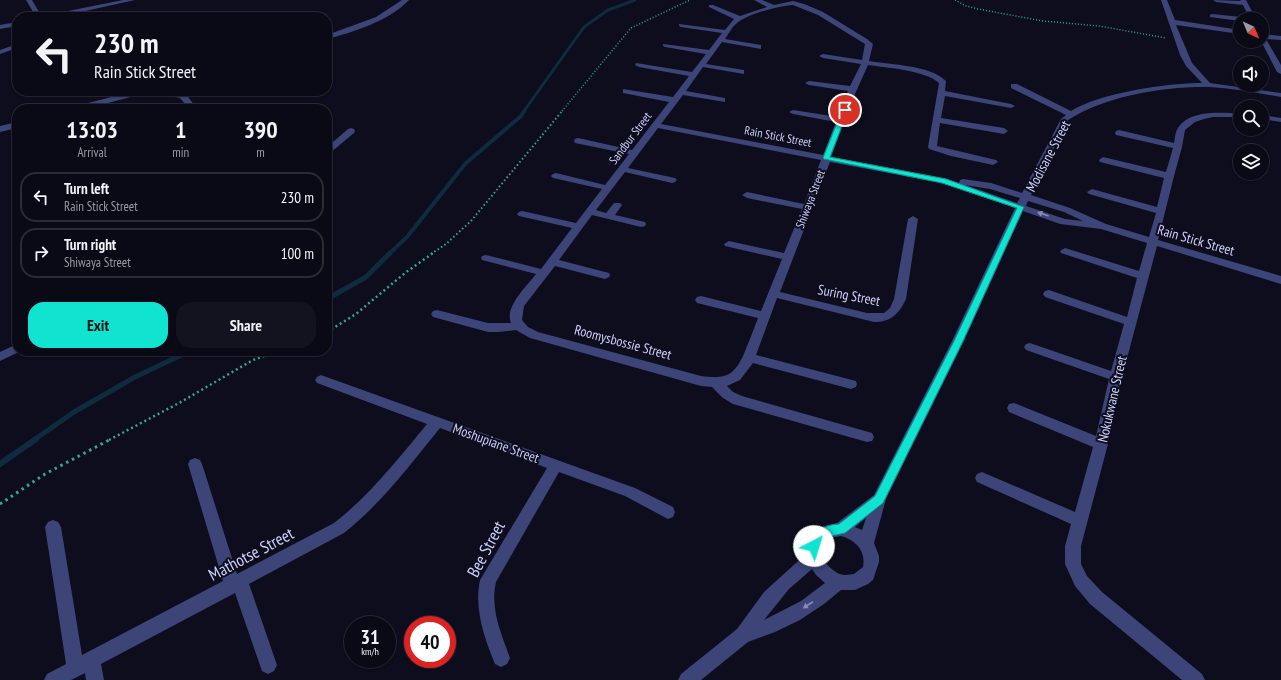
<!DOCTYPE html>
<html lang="en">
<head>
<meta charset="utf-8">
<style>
  :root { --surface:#0a0a16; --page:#13131f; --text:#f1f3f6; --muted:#999aa1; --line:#2a2b35; --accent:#11e3d1 }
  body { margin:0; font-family:"PT Sans Narrow",sans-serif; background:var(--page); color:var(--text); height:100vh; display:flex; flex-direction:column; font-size:15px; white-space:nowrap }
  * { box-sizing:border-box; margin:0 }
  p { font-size:13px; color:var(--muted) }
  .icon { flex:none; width:22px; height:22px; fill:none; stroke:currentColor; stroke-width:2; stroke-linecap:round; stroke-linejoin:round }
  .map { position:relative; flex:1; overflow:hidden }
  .side { position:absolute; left:12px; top:104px; width:320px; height:252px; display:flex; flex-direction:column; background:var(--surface); border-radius:16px; box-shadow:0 1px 3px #0004,0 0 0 1px var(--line) }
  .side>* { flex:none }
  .hud { position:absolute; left:12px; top:12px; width:320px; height:84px; border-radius:16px; box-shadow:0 1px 3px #0004,0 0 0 1px var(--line); background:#0a0a16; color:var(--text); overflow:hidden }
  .needle { width:26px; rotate:136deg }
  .controls { position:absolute; left:1233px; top:12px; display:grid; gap:8px }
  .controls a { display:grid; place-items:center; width:36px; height:36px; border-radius:50%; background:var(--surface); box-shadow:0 1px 3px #0004,0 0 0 1px var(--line); font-size:20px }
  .speed { position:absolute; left:344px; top:616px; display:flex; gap:8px; font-size:20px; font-weight:700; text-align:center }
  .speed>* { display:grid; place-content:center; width:52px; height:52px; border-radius:50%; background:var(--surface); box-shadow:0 1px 3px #0004,0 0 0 1px var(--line); line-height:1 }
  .speed small { font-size:10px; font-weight:400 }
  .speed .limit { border:6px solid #d22; background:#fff; color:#111 }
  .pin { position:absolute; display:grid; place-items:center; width:34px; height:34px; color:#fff; margin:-17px; border:2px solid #fff; border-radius:50%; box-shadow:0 1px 4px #0007 }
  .me { position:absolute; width:44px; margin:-22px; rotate:40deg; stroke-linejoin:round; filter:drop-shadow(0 0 3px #0008) }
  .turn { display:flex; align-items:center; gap:14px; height:84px; padding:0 16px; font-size:18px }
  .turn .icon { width:52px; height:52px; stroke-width:2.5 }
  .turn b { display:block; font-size:28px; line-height:34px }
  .eta { display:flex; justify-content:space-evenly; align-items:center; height:68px; text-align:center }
  .eta b { font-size:24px; font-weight:700; line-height:28px }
  .primary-button { display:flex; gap:8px; margin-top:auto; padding:8px 16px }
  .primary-button a { flex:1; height:46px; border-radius:16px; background:var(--accent); color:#111; font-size:16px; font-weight:700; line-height:46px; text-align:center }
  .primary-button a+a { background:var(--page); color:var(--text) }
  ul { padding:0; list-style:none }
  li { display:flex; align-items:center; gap:12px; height:50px; margin:0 8px 6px; padding:0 8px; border:2px solid var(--line); border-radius:16px }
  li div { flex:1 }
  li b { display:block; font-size:15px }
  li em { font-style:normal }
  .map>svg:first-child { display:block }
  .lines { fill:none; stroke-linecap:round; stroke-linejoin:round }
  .stream-far3 { stroke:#0f2b3f; stroke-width:3 }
  .stream-far2 { stroke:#0f2b3f; stroke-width:4 }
  .stream-far1 { stroke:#0f2b3f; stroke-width:5 }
  .stream { stroke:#0f2b3f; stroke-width:6 }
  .path-far3 { stroke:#36a68b; stroke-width:1.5; stroke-dasharray:1 2; stroke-linecap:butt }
  .path-far2 { stroke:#36a68b; stroke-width:2; stroke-dasharray:1.5 2.5; stroke-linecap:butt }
  .path-far1 { stroke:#36a68b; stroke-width:2.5; stroke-dasharray:2 3; stroke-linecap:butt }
  .path { stroke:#36a68b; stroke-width:3; stroke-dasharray:2.5 4; stroke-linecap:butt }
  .minor { fill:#3c4478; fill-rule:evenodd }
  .oneway { fill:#848aba }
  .route { fill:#11e3d1; stroke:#0b9488 }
  .labels { text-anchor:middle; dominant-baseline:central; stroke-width:4; stroke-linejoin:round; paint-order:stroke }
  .far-street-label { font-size:12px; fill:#cdd0fb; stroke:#0d0d1d }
  .street-label { font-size:14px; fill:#cdd0fb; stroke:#0d0d1d }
  .near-street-label { font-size:17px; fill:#cdd0fb; stroke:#0d0d1d }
</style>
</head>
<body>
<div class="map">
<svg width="1281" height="680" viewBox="0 0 1281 680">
  <rect width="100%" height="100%" fill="#0d0d1d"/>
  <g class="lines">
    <path class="stream-far3" d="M524 111 584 27 608 10 635 0"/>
    <path class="stream-far2" d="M389 254 407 237 465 164 521 116 525 110"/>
    <path class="stream-far1" d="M327 299 366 277 390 253
      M34 440 74 412 135 377 190 351"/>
    <path class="stream" d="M0 464 36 439"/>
    <path class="path-far3" d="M955 0 966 6 978 9 1043 21 1099 26 1166 38
      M562 111 631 28 690 0"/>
    <path class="path-far2" d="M431 254 446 244 471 221 563 110"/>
    <path class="path-far1" d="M327 332 356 314 405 273 433 253
      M109 440 179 403 253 360 278 351"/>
    <path class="path" d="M0 504 45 474 111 439"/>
    <path class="minor" d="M26 0H32L42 17H36Z
      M123 0H135L58 17H45L48 15Z
      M402 0H409C389 21 354 32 327 39V35L376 17Z
      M754 0H762L774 5 793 1 804 4 823 12 867 39 873 44 869 61C892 65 930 65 946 81L945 91 1011 104 1015 106 1011 108 945 96 941 118 1004 128 1008 131 1004 134 940 123 937 146 996 160 998 162 993 165 951 156 929 149 928 147 939 83C925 70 887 68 868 65L855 94 831 157 944 178 959 183 960 180 963 179 991 183 1022 193 1061 119 1066 115 1011 88V84H1017L1071 111C1099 93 1168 83 1202 83L1186 66 1180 55 1161 0H1167L1175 20 1240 30V34L1176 25 1192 63 1210 83 1281 93V97C1257 93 1233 88 1209 87 1165 86 1105 96 1068 120L1031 195 1070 208 1106 224 1149 237 1156 213 1089 194 1087 192 1092 189 1157 207 1164 178 1100 162 1099 160 1103 157 1166 172 1173 148 1116 135 1115 133 1116 131 1119 130 1174 143C1175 139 1175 132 1178 128 1190 109 1221 113 1240 113V117H1213L1204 119 1195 122 1185 130 1182 147 1174 176 1158 240 1281 276V284L1157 246 1122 377 1108 444 1081 546V564L1087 576 1102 592 1202 674 1205 680H1182L1090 604 1075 586 1065 564V546L1071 524 977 482 975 478 977 474 982 472 1075 512 1093 447 1009 412 1007 408 1009 404 1014 403 1096 436 1109 379 1026 350 1024 347 1026 344 1030 343 1111 371 1124 324 1045 297 1043 294 1045 291 1049 290 1127 317 1137 278 1061 253 1060 251 1065 248 1139 271 1147 243 1101 229 1060 224 1023 211 964 341 886 499 874 543 879 556V562L873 580 868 584 855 590H841L824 604 800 620 775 632 748 642 701 680H678L681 674 737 629 764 592 807 553 806 549 811 534 820 527 837 523 874 495 952 341 1015 208 942 183 830 162 780 292 867 313H884L890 308 894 299 908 219 913 216 918 219 906 299C899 314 891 322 874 322L777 298 756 355 856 381 857 384 856 387 851 389 753 363 740 380 727 386 733 392 742 396 872 433 874 437 872 441 867 442 733 404 723 398 712 387 701 386 530 338 516 330 498 332H488L433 317 431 314 433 311 437 310 488 323H511C504 307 527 286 536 274L482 260 481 258 482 256 486 255 541 269 572 228 519 216 517 214 519 212 522 211 576 223 602 189 553 178 551 176 553 174 556 173 605 185 629 154 575 143 574 141 575 139 578 138 632 150 669 102 623 93V89L673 97 689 76 639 67 635 65 636 63 692 72 706 54 665 47 663 46V44L709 50 722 33 681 27 679 26V24L725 30 734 19 709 7V5H713L740 16 767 7ZM793 5 818 15 865 44 862 60 823 54 819 56 823 58 861 64 850 86 809 81 805 83 809 85 848 91 838 117 793 110 789 112 793 114 836 122 823 155 661 124 683 95 725 102V98L686 91 703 67 744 74V70L706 64 722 42 761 49V45L725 39C729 34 731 28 736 24 746 14 779 6 793 5ZM658 128 821 160 804 204 747 192 742 195 747 198 802 209 784 253 729 241 724 244 725 246 782 259 761 311 701 296 697 297 695 300 697 303 758 318C753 331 748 344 743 356 733 377 724 379 701 376L538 332 528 327 522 320 524 306 555 266 605 279 609 277 610 275 609 273 559 260 592 215 641 227 645 226 646 224 645 222 615 215 622 205 620 203H614L606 213 596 210 625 172 672 183 675 182 677 180 675 178 628 168ZM965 185 990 189 1020 198 1017 203ZM1028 201 1064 212 1083 221 1065 219 1026 206ZM866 518 862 530 855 527ZM841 536C856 540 866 551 863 567L854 574C848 575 841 576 836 572 827 567 816 553 824 543 828 538 835 537 841 536ZM812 569 816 575 825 583 801 601 764 620 789 589Z
      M1213 0 1241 1 1240 0H1246L1256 19H1250L1243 5 1216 2Z
      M1212 14 1241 17 1244 19H1240V21L1210 17V15Z
      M17 22V26L0 29V25Z
      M1262 34 1281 36V40L1266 39 1281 65V74L1277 72 1261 41H1262Z
      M17 44V48L0 54V50Z
      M134 91H147L146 93 85 109H72L73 107Z
      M153 91H169L186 94 197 109H189L180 98 154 93Z
      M232 106H235V109H221L222 107Z
      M1262 115 1281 118V122L1262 119Z
      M17 122V128L0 132V126Z
      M351 128 354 129 355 131 354 133 330 153 327 154V147L348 129Z
      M17 344V351H21L0 361V352Z
      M321 375 635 488 673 507 675 512 673 517 668 519 625 496 559 472 496 582C490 609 501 633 510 658L507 664 501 667 495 664C484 637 474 609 480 580L547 468 440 428C410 465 382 503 344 533L249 584 277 665 274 671 268 674 262 671 235 593 101 664 104 680H86L85 673 71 680H44L47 674 66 664 45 527 48 522 53 520 58 522 61 527 82 655 223 581 188 464 190 460 195 458 200 460 202 464 237 574 334 523C370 495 398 459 427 424L317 383 315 380 317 377Z"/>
  </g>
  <defs><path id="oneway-solid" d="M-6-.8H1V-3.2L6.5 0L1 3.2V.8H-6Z"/></defs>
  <g class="oneway">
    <use href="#oneway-solid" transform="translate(1043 214) rotate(-161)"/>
    <use href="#oneway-solid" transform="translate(808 605) rotate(147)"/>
  </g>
  <path class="route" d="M845 108 848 110 830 157 946 179 1024 207 963 341 883 503 845 533 827 537 821 542 818 550 814 552 809 550 808 546C814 532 822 525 839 524L875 496 954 341 1017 208 942 183 824 159 823 158 842 110Z"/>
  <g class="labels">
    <g class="far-street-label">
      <text transform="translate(778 136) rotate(11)">Rain Stick Street</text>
      <text transform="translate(630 138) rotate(-53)">Sandbur Street</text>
      <text transform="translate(810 199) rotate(-69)">Shiwaya Street</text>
    </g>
    <g class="street-label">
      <text transform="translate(1048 156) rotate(-62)">Modisane Street</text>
      <text transform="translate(1196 240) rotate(16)">Rain Stick Street</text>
      <text transform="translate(849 295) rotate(11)">Suring Street</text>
      <text transform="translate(623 342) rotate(15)">Roomysbossie Street</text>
      <text transform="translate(1112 399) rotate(-77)">Nokukwane Street</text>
      <text transform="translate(496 443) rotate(20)">Moshupiane Street</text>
    </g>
    <g class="near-street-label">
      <text transform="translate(486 549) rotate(-62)">Bee Street</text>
      <text transform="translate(251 554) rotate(-28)">Mathotse Street</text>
    </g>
  </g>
</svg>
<div class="controls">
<a><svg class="needle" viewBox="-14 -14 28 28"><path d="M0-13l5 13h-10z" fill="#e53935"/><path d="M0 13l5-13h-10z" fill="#999aa1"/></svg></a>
<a><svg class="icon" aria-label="sound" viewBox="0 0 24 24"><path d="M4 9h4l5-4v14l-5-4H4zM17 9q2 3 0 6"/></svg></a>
<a><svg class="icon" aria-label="search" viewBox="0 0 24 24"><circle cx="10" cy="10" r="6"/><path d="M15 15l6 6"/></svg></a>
<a><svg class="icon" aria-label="layers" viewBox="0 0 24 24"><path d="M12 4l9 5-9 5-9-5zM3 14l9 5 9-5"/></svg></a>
</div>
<div class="speed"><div>31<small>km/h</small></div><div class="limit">40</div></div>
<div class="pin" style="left:845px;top:110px;background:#d93025"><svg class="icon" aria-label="arrive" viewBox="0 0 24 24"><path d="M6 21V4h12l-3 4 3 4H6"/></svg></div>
<svg class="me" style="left:814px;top:546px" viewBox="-20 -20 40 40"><circle r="19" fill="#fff"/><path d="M0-13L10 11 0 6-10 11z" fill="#11e3d1"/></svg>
<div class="hud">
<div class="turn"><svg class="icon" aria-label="left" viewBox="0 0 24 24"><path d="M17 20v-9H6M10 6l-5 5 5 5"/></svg><div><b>230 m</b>Rain Stick Street</div></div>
</div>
<section class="side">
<div class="eta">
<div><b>13:03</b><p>Arrival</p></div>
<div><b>1</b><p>min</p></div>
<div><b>390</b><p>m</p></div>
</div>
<ul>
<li><svg class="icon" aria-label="left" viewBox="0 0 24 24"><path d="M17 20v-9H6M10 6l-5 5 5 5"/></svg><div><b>Turn left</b><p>Rain Stick Street</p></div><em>230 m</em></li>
<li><svg class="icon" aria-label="right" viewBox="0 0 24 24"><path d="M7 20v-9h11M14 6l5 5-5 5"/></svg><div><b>Turn right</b><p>Shiwaya Street</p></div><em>100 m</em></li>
</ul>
<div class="primary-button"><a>Exit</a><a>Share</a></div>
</section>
</div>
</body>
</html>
